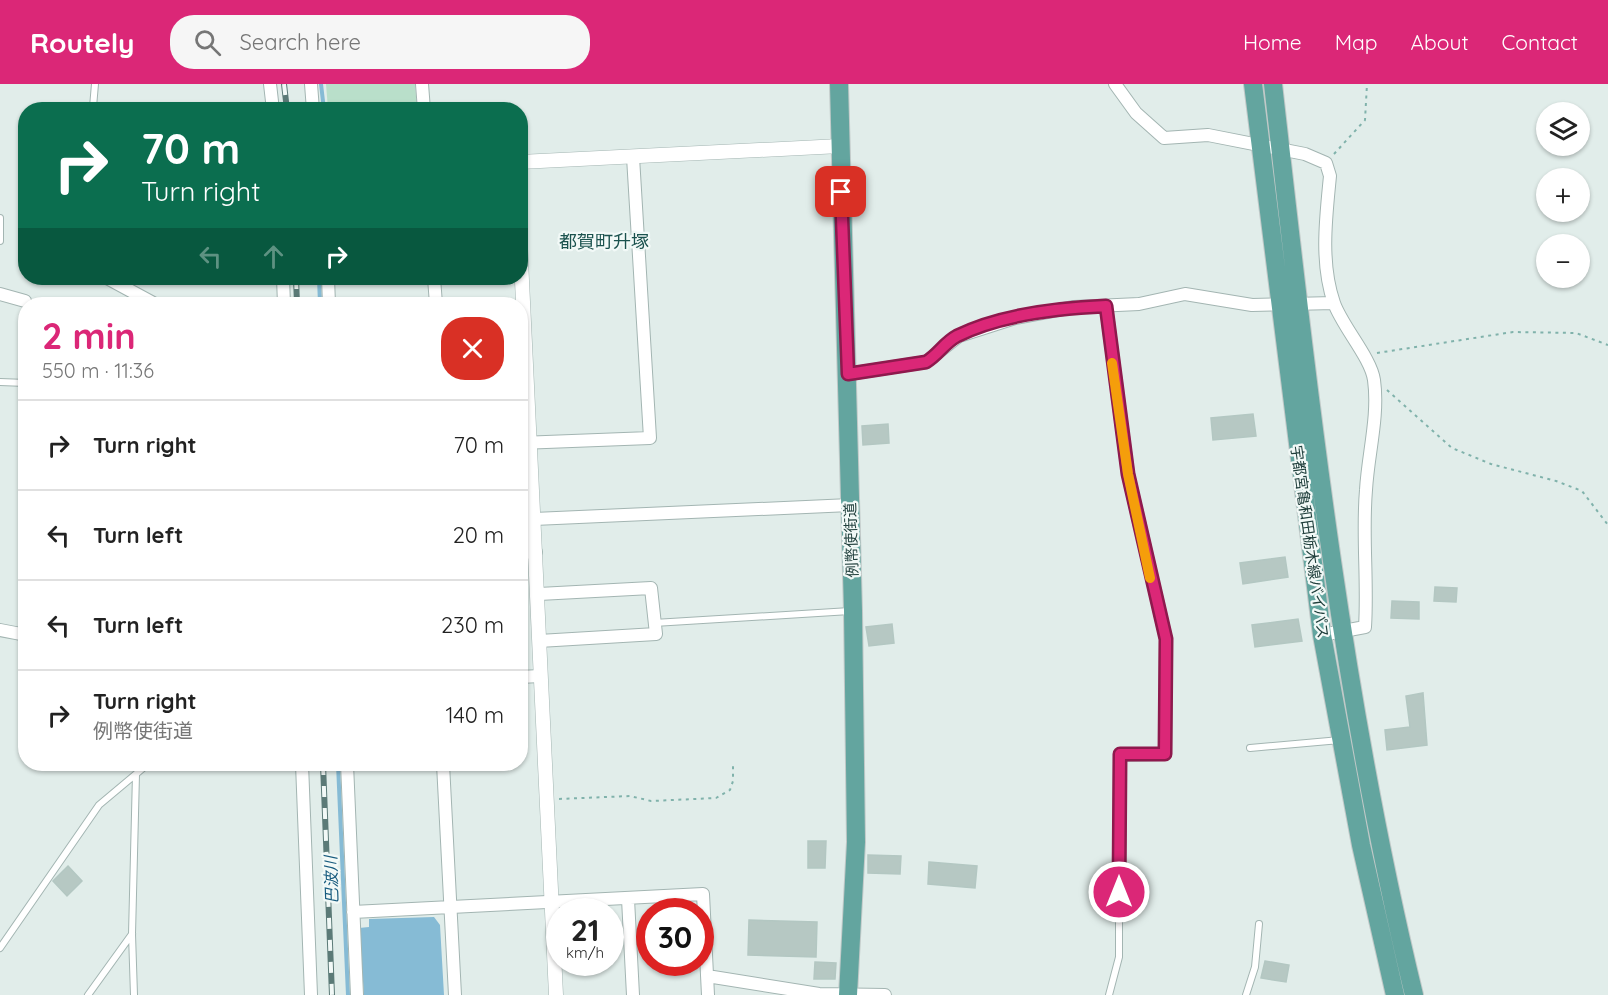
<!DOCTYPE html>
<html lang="en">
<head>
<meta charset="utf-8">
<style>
  :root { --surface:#fff; --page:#f6f6f6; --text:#222; --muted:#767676; --line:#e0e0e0; --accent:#db2777 }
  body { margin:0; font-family:Quicksand,"Noto Sans JP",sans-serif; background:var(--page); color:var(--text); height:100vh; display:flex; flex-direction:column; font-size:22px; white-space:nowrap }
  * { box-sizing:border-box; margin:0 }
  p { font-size:20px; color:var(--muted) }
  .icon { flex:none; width:33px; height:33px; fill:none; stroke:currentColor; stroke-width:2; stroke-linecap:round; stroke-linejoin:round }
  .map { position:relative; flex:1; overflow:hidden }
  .details { position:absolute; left:18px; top:213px; width:510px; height:474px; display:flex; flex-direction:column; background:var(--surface); border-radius:24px; box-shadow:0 2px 4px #0004 }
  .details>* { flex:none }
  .top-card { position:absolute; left:18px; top:18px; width:510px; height:183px; border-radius:24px; box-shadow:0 2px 4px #0004; background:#0b6e4f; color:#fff; overflow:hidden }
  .tools { position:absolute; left:1536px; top:18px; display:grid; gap:12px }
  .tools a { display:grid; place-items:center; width:54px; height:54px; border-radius:50%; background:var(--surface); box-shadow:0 2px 4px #0004; font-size:30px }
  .speed { position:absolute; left:546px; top:814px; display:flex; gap:12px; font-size:30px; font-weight:700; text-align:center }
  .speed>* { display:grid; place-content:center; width:78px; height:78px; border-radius:50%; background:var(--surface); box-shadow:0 2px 4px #0004; line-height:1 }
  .speed small { font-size:15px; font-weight:400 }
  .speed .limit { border:9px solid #d22; background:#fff; color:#111 }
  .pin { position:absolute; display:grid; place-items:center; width:51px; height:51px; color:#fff; margin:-26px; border-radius:12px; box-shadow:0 3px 9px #0006 }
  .me { position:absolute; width:66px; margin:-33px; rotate:0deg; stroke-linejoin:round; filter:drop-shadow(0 0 4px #0008) }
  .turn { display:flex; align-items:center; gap:21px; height:126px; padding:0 24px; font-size:27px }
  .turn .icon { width:78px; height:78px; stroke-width:2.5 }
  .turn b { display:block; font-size:42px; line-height:51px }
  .lanes { display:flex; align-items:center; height:57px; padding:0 24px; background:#0003; justify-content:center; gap:30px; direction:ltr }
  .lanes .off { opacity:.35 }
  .round { display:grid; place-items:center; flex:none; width:63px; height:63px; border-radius:24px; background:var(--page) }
  .head { display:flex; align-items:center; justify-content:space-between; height:102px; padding:0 24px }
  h1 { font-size:36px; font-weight:700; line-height:45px; color:var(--accent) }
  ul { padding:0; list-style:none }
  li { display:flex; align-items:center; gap:18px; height:90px; padding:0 24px; border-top:2px solid var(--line) }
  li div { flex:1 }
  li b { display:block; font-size:22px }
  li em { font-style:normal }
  header { display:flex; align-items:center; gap:36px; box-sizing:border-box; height:84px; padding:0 30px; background:var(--accent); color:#fff }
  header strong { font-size:28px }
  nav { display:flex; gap:33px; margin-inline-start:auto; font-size:21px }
  .search { width:420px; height:54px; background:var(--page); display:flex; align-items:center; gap:15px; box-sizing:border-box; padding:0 21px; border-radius:24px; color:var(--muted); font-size:22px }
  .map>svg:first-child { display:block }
  .green { fill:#b9dfca }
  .water { fill:#86bbd5 }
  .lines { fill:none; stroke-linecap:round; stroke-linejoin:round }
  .stream { stroke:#86bbd5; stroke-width:4 }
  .building { fill:#b6c8c3; stroke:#b3c7c2; stroke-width:1.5 }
  .service-casing { stroke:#a3b5b2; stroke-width:8 }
  .minor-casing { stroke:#a3b5b2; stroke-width:14 }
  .tertiary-casing { stroke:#a3b5b2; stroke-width:15 }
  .primary-casing { stroke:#c1c9c8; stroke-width:20 }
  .path { stroke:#80b2ab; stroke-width:2; stroke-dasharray:3 4.5; stroke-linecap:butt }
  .service { stroke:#fff; stroke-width:6 }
  .minor { stroke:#fff; stroke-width:12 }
  .tertiary { stroke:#fff; stroke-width:14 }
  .primary { stroke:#63a59f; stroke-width:18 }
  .rail-casing { stroke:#5b7a77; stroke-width:6 }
  .rail { stroke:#f2f9f7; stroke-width:4; stroke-dasharray:11; stroke-linecap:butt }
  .route-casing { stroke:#8e194d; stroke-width:15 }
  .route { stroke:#db2777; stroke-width:10 }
  .slow { stroke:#f59e0b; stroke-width:10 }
  .labels { text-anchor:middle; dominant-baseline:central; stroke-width:4.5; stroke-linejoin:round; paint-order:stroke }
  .street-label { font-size:15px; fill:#203f3c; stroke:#f2f9f7 }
  .water-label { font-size:16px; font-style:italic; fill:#175b7e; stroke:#f2f9f7 }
  .quarter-label { font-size:18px; fill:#1b524e; stroke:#f2f9f7 }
</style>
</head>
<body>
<header>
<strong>Routely</strong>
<div class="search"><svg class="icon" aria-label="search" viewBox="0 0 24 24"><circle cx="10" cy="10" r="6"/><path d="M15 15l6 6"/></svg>Search here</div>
<nav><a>Home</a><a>Map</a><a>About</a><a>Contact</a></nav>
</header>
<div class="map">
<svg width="1608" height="911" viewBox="0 0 1608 911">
  <rect width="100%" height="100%" fill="#e1edea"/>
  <path class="green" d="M326 0H415L417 25H328Z"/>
  <path class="water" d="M434 833 440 841 444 911H364L359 844 369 843V835Z"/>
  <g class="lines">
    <path class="stream" d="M321 0 324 26
      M319 194 320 220
      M338 680 348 911"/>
  </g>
  <path class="building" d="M1253 330 1256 352 1213 356 1211 334Z
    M888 340 889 359 863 361 862 342Z
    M1285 473 1288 493 1243 500 1240 479Z
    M1435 503 1457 504 1456 518 1434 517Z
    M1392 517 1419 518V535L1391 534Z
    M1298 535 1302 557 1255 563 1252 541Z
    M892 540 894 559 869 562 866 543Z
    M1423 609 1427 661 1387 666 1385 646 1410 643 1406 612Z
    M808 757H826L825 784H808Z
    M868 771 901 772 900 790 868 789Z
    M929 778 977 782 975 804 928 800Z
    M68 782 82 797 67 812 53 797Z
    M749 836 817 838 816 873 748 871Z
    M1265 877 1289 881 1286 898 1261 894Z
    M815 878 836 879 835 895H814Z"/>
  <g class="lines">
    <g class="service-casing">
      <path id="service" d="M93 23 95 0
        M0 134V157
        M0 298 26 299
        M654 539 850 527
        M1250 664 1340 656
        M0 864 99 721 148 680
        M88 911 132 850
        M134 911 132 850 136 690
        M1109 911 1119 873V808
        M1246 911 1255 883 1259 840"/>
    </g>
    <g class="minor-casing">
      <path id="minor" d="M270 0 273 26
        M311 0 313 26
        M422 0 424 26
        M1115 0 1136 29 1164 54 1208 51 1305 70 1326 79 1330 92C1326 133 1320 179 1334 219 1342 242 1371 274 1374 296 1379 332 1368 370 1366 406 1362 451 1368 497 1365 543L1322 551
        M107 194 155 220
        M283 194 284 220
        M328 194 329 220
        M434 194 436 220
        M0 210 25 217
        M1106 222 1128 390 1166 555 1165 670 1120 671 1119 808
        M848 290 926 278 959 252 1015 234 1074 223 1139 220 1185 210 1252 221 1334 219
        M520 359 650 354 633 73
        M534 435 850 421
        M520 469 536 468
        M539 510 651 504 656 550 539 557
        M0 546 26 551
        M520 593 540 592
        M302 680 311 911
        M347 680 357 911
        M443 680 455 911
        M628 815 633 911
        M353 828 703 810 708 911
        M707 892 819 910 885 911"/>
    </g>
    <g class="tertiary-casing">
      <path id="tertiary" d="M520 78 840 62
        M520 155 556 911"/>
    </g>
    <g class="primary-casing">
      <path id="primary" d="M839 0 853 527 856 758 848 911
        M1253 0 1322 551 1361 761 1395 911
        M1273 0C1308 306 1341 611 1414 911"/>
    </g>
    <path class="path" d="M1334 70 1365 36 1367 0
      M1377 269 1513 248 1576 249 1608 261
      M1387 306 1452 364 1491 380 1556 397 1582 407 1608 441
      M559 715 630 712 651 717 716 714 730 706 733 697V682"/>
    <use href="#service" class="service"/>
    <use href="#minor" class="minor"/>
    <use href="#tertiary" class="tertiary"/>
    <use href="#primary" class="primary"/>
    <g class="rail-casing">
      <path id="rail" d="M284 0 287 26
        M296 194 297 220
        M323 680 332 911"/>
    </g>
    <use href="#rail" class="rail"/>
  </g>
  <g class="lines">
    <g class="route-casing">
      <path id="route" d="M841 108 848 290 926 278C938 271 944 259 957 252 999 231 1060 224 1106 222L1128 390 1166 555 1165 670H1120L1119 808"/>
    </g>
    <use href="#route" class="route"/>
    <path class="slow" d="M1112 279 1128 390 1150 494"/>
  </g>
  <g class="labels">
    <g class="street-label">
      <text transform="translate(851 456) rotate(-92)">例幣使街道</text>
      <text transform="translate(1310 458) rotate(82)">宇都宮亀和田栃木線バイパス</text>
    </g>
    <g class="water-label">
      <text transform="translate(331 796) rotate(-92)">巴波川</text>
    </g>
    <g class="quarter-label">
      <text x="604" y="157">都賀町升塚</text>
    </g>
  </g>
</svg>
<div class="tools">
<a><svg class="icon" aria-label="layers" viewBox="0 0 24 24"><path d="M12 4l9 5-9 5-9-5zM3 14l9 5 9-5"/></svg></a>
<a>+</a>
<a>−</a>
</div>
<div class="speed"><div>21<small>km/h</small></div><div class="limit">30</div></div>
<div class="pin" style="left:841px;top:108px;background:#d93025"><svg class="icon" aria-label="arrive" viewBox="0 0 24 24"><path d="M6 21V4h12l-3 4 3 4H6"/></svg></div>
<svg class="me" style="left:1119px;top:808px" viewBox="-20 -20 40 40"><circle r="17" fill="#db2777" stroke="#fff" stroke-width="3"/><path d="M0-11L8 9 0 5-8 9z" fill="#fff"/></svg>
<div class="top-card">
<div class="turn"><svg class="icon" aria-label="right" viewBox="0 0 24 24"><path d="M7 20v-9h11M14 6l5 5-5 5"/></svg><div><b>70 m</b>Turn right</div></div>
<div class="lanes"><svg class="icon off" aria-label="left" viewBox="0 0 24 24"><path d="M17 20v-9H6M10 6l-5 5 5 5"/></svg><svg class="icon off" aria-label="ahead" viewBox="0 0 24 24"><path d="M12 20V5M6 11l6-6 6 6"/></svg><svg class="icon" aria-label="right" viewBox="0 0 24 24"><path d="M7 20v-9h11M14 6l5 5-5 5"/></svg></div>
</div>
<section class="details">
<div class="head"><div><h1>2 min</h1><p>550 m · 11:36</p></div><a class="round" style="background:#d93025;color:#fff"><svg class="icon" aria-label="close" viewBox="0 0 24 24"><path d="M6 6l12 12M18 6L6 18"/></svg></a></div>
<ul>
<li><svg class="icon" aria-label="right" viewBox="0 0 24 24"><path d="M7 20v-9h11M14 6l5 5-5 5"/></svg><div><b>Turn right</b></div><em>70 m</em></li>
<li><svg class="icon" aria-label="left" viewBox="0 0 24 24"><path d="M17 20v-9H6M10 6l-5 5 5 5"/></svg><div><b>Turn left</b></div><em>20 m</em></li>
<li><svg class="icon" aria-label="left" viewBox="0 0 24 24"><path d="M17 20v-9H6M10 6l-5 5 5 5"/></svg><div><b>Turn left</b></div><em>230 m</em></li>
<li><svg class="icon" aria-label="right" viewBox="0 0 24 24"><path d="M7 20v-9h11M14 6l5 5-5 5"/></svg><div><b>Turn right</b><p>例幣使街道</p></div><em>140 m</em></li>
</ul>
</section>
</div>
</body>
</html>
